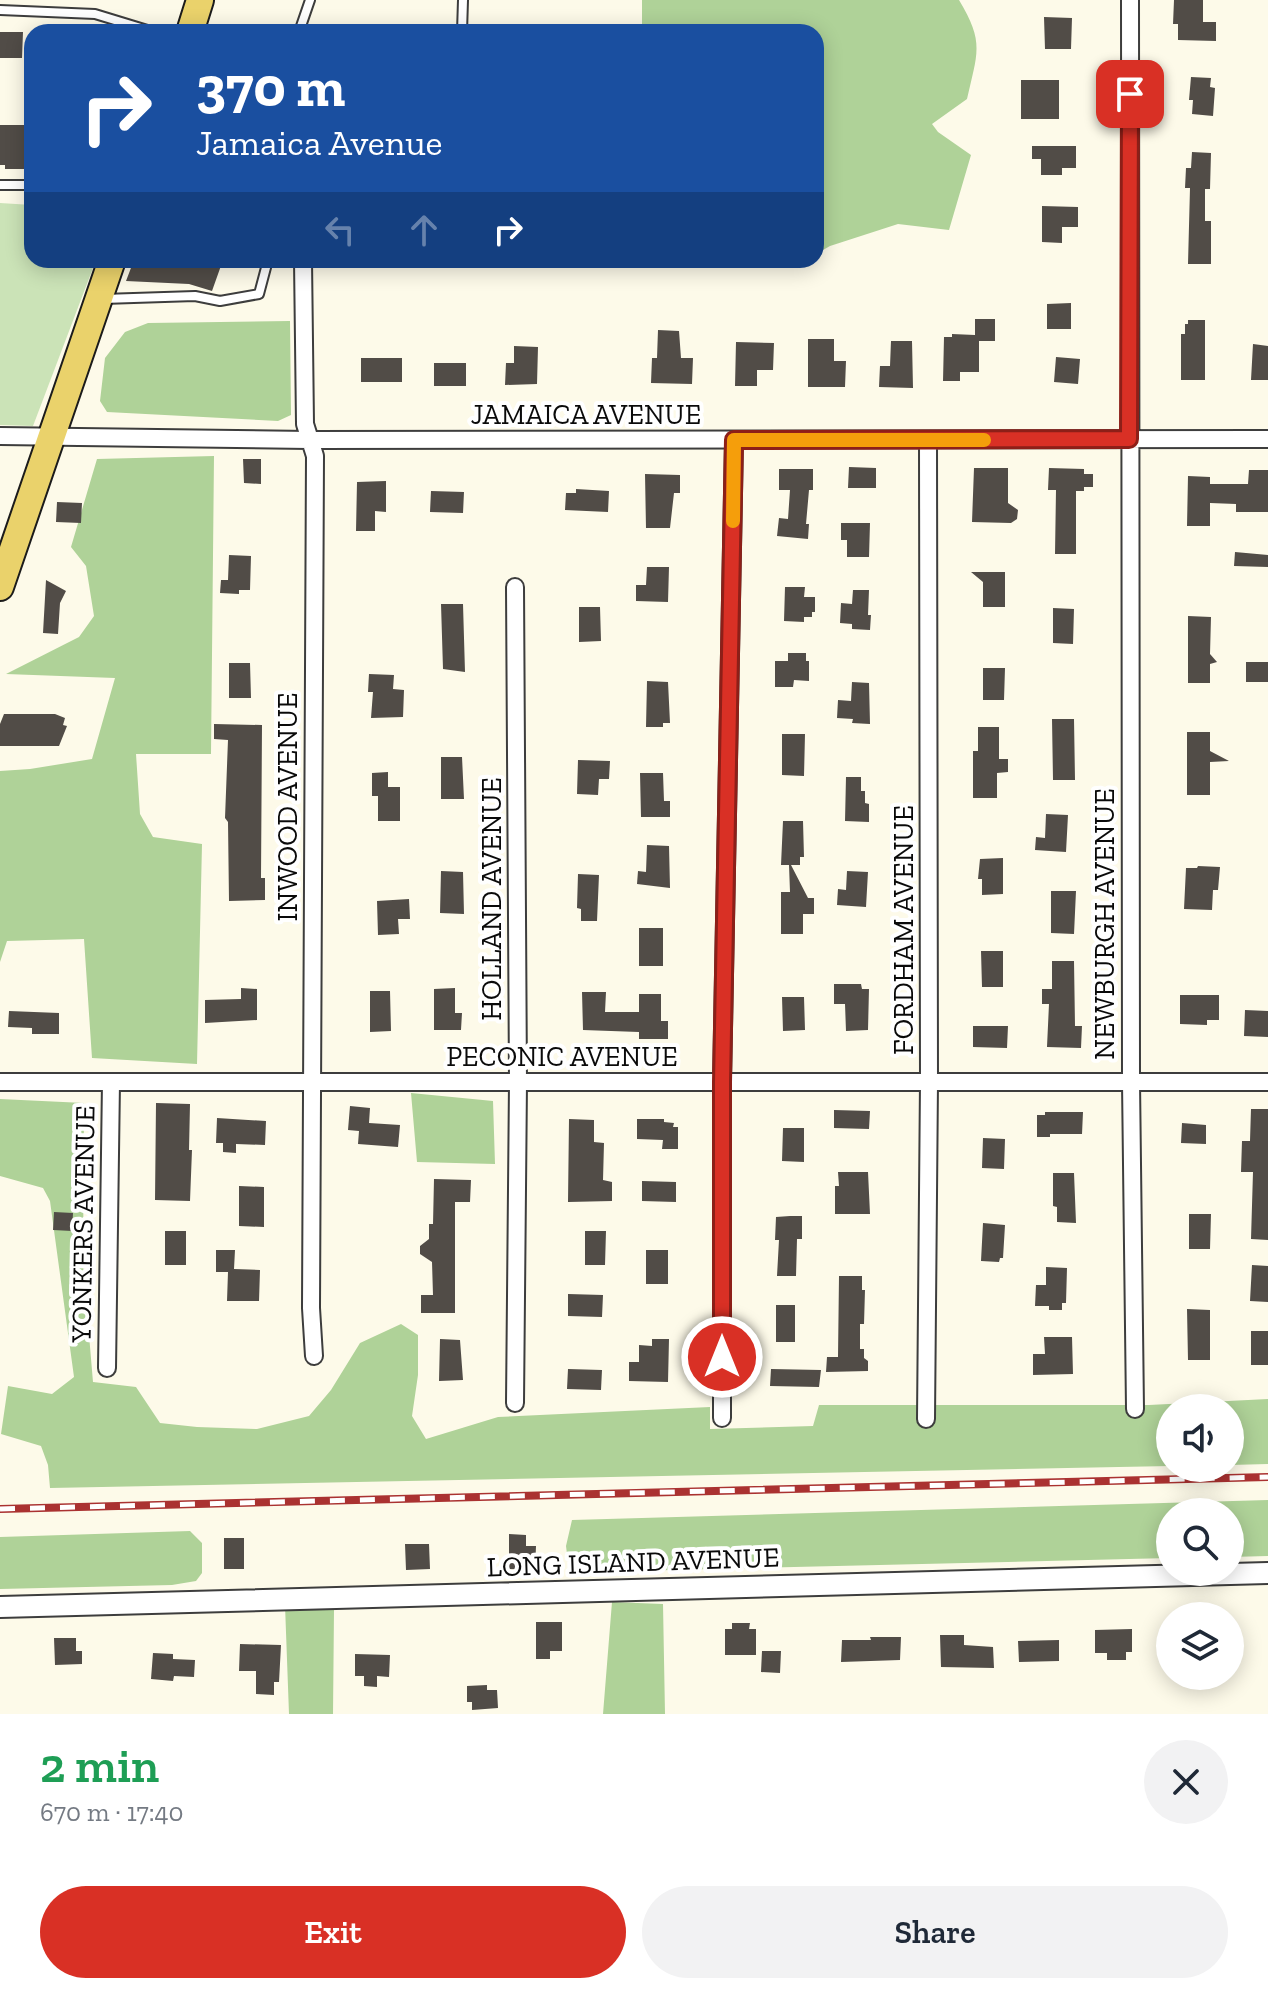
<!DOCTYPE html>
<html lang="en">
<head>
<meta charset="utf-8">
<style>
  :root { --surface:#fff; --page:#f2f2f3; --text:#1f2937; --muted:#747a83; --accent:#d93025 }
  body { margin:0; font-family:"Zilla Slab",serif; background:var(--page); color:var(--text); height:100vh; display:flex; flex-direction:column; font-size:30px; white-space:nowrap }
  * { box-sizing:border-box; margin:0 }
  p { font-size:26px; color:var(--muted) }
  .icon { flex:none; width:44px; height:44px; fill:none; stroke:currentColor; stroke-width:2; stroke-linecap:round; stroke-linejoin:round }
  .map { position:relative; height:1714px; overflow:hidden }
  .panel { display:flex; flex-direction:column; background:var(--surface); flex:1 }
  .panel>* { flex:none }
  .hud { position:absolute; left:24px; top:24px; width:800px; height:244px; border-radius:24px; box-shadow:0 4px 20px #0003; background:#1a4fa0; color:#fff; overflow:hidden }
  .fabs { position:absolute; left:1156px; top:1394px; display:grid; gap:16px }
  .fabs a { display:grid; place-items:center; width:88px; height:88px; border-radius:50%; background:var(--surface); box-shadow:0 4px 20px #0003; font-size:40px }
  .pin { position:absolute; display:grid; place-items:center; width:68px; height:68px; color:#fff; margin:-34px; border-radius:16px; box-shadow:0 4px 12px #0006 }
  .me { position:absolute; width:88px; margin:-44px; rotate:0deg; stroke-linejoin:round; filter:drop-shadow(0 0 6px #0008) }
  .turn { display:flex; align-items:center; gap:28px; height:168px; padding:0 40px; font-size:36px }
  .turn .icon { width:104px; height:104px; stroke-width:2.5 }
  .turn b { display:block; font-size:56px; line-height:68px }
  .lanes { display:flex; align-items:center; height:76px; padding:0 40px; background:#0003; justify-content:center; gap:40px; direction:ltr }
  .lanes .off { opacity:.35 }
  .round { display:grid; place-items:center; flex:none; width:84px; height:84px; border-radius:42px; background:var(--page) }
  .headline { display:flex; align-items:center; justify-content:space-between; height:136px; padding:0 40px }
  h1 { font-size:48px; font-weight:600; line-height:60px; color:#1e9e55 }
  .action { display:flex; gap:16px; margin-top:auto; padding:16px 40px }
  .action a { flex:1; height:92px; border-radius:48px; background:var(--accent); color:#fff; font-size:32px; font-weight:600; line-height:92px; text-align:center }
  .action a+a { background:var(--page); color:var(--text) }
  .map>svg:first-child { display:block }
  .green { fill:#cbe3b7 }
  .forest { fill:#afd298 }
  .building { fill:#514c47 }
  .lines { fill:none; stroke-linecap:round; stroke-linejoin:round }
  .service-casing { stroke:#3d3d3d; stroke-width:12 }
  .minor-casing { stroke:#3d3d3d; stroke-width:20 }
  .tertiary-casing { stroke:#3d3d3d; stroke-width:24 }
  .primary-casing { stroke:#1b1b1b; stroke-width:30 }
  .service { stroke:#fff; stroke-width:8 }
  .minor { stroke:#fff; stroke-width:16 }
  .tertiary { stroke:#fff; stroke-width:20 }
  .primary { stroke:#ead26b; stroke-width:26 }
  .rail-casing { stroke:#aa3231; stroke-width:8 }
  .rail { stroke:#fff; stroke-width:5; stroke-dasharray:15; stroke-linecap:butt }
  .route-casing { stroke:#8d1f18; stroke-width:20 }
  .route { stroke:#d93025; stroke-width:14 }
  .slow { stroke:#f59e0b; stroke-width:14 }
  .labels { text-anchor:middle; dominant-baseline:central; stroke-width:8; stroke-linejoin:round; paint-order:stroke }
  .street-label { font-size:28px; fill:#0a0a0a; stroke:#fff }
</style>
</head>
<body>
<div class="map">
<svg width="1268" height="1714" viewBox="0 0 1268 1714">
  <rect width="100%" height="100%" fill="#fdfae9"/>
  <path class="green" d="M0 203 32 205V260H96L33 426 0 425Z"/>
  <path class="forest" d="M642 0H959C985 43 977 53 967 99L932 124 938 132 971 155 949 230 898 224 830 246 816 254V32H642Z
    M290 321 291 415 278 421 107 412 100 401 105 358 125 332 148 323Z
    M214 456 211 754H136L140 814 153 837 202 844 197 1064 92 1058 84 939 7 941 0 962V771L30 769 92 759 115 678 6 674 79 637 94 616 86 566 71 547 97 459Z
    M411 1093 493 1101 495 1164 417 1162Z
    M0 1099 84 1103 83 1264 93 1382 136 1387 160 1423 197 1427 257 1429 309 1416 331 1390 360 1343 401 1324 418 1335V1375L412 1416 426 1439 498 1417 710 1407V1429L813 1426 819 1405H1149L1268 1399V1464L1230 1465V1408H1170V1466L50 1488 48 1465 41 1446 1 1434 8 1386 52 1394 74 1377 50 1201 43 1188 0 1176Z
    M1268 1500V1556L1230 1557V1512H1170V1558L591 1572 568 1562 566 1546 572 1520Z
    M190 1531 202 1543V1573L196 1581 172 1585 0 1589V1537Z
    M612 1602 663 1604 665 1714H603Z
    M285 1605 334 1610 333 1714H289Z"/>
  <path class="building" d="M1174 0H1203V22H1216V41L1178 40V24H1173Z
    M1044 17 1072 18 1071 49H1045Z
    M0 32H23L22 58H0Z
    M1191 77 1211 78 1210 87 1215 88 1213 116 1192 114 1193 100H1189Z
    M1021 80H1059V119H1021Z
    M0 125H27L26 169H5V165H0Z
    M1032 146H1076V168H1062V175H1041V159H1032Z
    M1192 152 1211 153 1210 189H1205V221H1211V264H1188L1190 188H1185L1186 168H1191Z
    M1042 206 1078 207V227H1062V243L1042 242Z
    M134 260H223L212 291 189 284 126 281Z
    M1071 303V329H1047V304Z
    M975 319H995V341H979V372H960V381H943L944 337H952V334L975 335Z
    M1188 320H1205V380H1181V334H1185V324H1188Z
    M658 330 679 331 681 358H693L692 384 651 383 652 358H657Z
    M808 339H834V361H846L845 387H808Z
    M891 341H912L913 388 879 387 880 366H890Z
    M736 342 774 343 773 370H757V386H735Z
    M1253 344 1268 346V380H1251Z
    M514 346 538 347 537 384 505 385 506 363H514Z
    M1056 357 1080 359 1078 384 1054 382Z
    M361 358H402V382H361Z
    M434 363H466V386H434Z
    M243 459H261V484L244 483Z
    M849 467 876 468V488H848Z
    M974 468H1008V503L1018 510 1017 519 1011 523 972 522Z
    M1049 468 1084 469V474H1093V487H1084V491H1076V554H1055L1056 490H1048Z
    M779 469H813V490H809L806 524H809L808 539 777 536 779 518 788 519 790 490H779Z
    M1249 470H1268V512H1236V504L1210 503V526H1187L1188 476 1210 477V484H1248Z
    M645 474 680 475V493H674L670 528H646Z
    M386 481V512L375 511V531H356L357 482Z
    M576 489 609 491 608 512 565 510 566 493H576Z
    M431 491 464 492 463 513 430 512Z
    M57 502 82 503 81 523 56 522Z
    M841 523H870L869 557H847V540H841Z
    M1235 552 1268 555V567L1234 566Z
    M229 555 251 556 250 590H239V594L220 593 221 580H228Z
    M647 567H669L668 602 636 601V585H646Z
    M971 572H1005V607H983V582Z
    M46 580 66 591 60 603 58 634 43 633Z
    M785 587H805L804 597H815V612H812V617H804V622L784 621Z
    M853 590H869L868 615H871L870 630 852 629V624L840 623 841 603 852 604Z
    M441 604H463L465 672 443 669Z
    M579 607H600L601 641 579 642Z
    M1053 608 1074 609 1073 644 1053 643Z
    M1188 616 1211 617 1210 654 1217 662 1210 664V683H1188Z
    M788 653H806V661H809V681L794 680 793 687H775V661H788Z
    M1246 662H1268V682H1246Z
    M229 663H250L251 698H229Z
    M983 668H1005L1004 700H983Z
    M369 674 394 675 393 689 404 690 403 717 371 718 373 692H368Z
    M647 681 668 682 670 723H663V727H646Z
    M852 682 869 683 870 724 852 723 853 719 837 718 838 700 851 701Z
    M4 714H55L65 718 63 725 67 726 59 746H0V724Z
    M1052 719H1074L1075 780H1053Z
    M214 724 262 725 261 878H265V900L229 901 228 822 225 818 228 740 214 739Z
    M978 727H999V759H1008V772L997 773V798H973V751H978Z
    M1187 732H1210V751L1229 761 1210 762V795H1187Z
    M782 734H805L804 776 782 775Z
    M441 757H462L464 799H441Z
    M578 760 610 761 609 779H599L598 795 577 794Z
    M388 772V787H400V821H378V796H372V773Z
    M640 773H663L664 801H670V817H641Z
    M846 777H861V791H865V803L869 804V822L845 821Z
    M1046 814 1068 815 1066 852 1035 850 1036 837 1045 838Z
    M783 821H803L804 857H800V865H791L808 898H814V914H803V934H781V892H790L789 865H781Z
    M647 845 669 846 670 888 637 884 638 871 646 872Z
    M1003 858V894L982 895V879H978L980 859Z
    M1198 866 1220 867 1218 890H1213L1212 910 1184 909 1186 868H1197Z
    M441 871 463 872 464 914 440 913Z
    M847 871 868 872 866 907 837 905 838 889 846 890Z
    M578 874 599 875 597 921H581V909L577 908Z
    M1051 891H1076L1074 934 1051 933Z
    M409 899 410 919H398L399 934 378 935 377 901Z
    M639 928H663V966H639Z
    M981 951H1003V987H982Z
    M1052 961H1074L1075 1026H1082L1081 1048 1047 1047 1049 1004H1042V989H1052Z
    M834 984H861L862 989H869L868 1030 846 1031 845 1004H834Z
    M241 988 257 989V1020L205 1023V1000L241 999Z
    M455 988V1013H462L461 1030H434V989Z
    M370 991H390L391 1031 370 1032Z
    M582 992H606L605 1012H639V994H661V1021H668V1039H639V1032L583 1030Z
    M1180 995H1219V1020H1207V1025L1180 1024Z
    M782 997H804L805 1030 783 1031Z
    M1245 1010 1268 1011V1037L1244 1036Z
    M9 1011 59 1013V1034H32V1028L8 1027Z
    M973 1026H1008L1007 1048 973 1047Z
    M156 1103 190 1104 189 1150H192L190 1201 155 1200Z
    M350 1106 370 1108 369 1123 400 1125 398 1147 358 1144 359 1131 348 1130Z
    M1251 1109H1268V1240L1251 1239 1253 1172H1241L1242 1141H1250Z
    M834 1110 870 1111 869 1129 834 1128Z
    M1045 1112H1083L1082 1134H1050V1137H1037V1115H1045Z
    M217 1118 266 1121 265 1145 236 1144V1153L223 1152V1143H216Z
    M569 1119 594 1120V1142L604 1143 603 1180 612 1182V1201L568 1202Z
    M637 1119H664V1122L674 1123 673 1127H678V1149H662L663 1140 637 1139Z
    M1182 1123 1206 1125V1144L1181 1143Z
    M783 1128H804V1162L782 1161Z
    M983 1138 1005 1139 1004 1169 982 1168Z
    M838 1172H868L870 1214H835V1186H839Z
    M1053 1173H1074L1076 1223 1057 1222V1207L1053 1206Z
    M434 1179 471 1180 470 1202H455V1313H421V1295H433L432 1262 420 1254V1246L429 1239V1224H433Z
    M642 1181 676 1182V1202L642 1201Z
    M239 1186 264 1187V1227L239 1226Z
    M54 1212 73 1213 72 1231 53 1230Z
    M1189 1214H1211L1210 1249H1189Z
    M790 1216H802V1239H797L796 1276H777L779 1240H775L776 1217Z
    M983 1223 1005 1225 1003 1258H1000L999 1262 981 1261Z
    M165 1231H186V1265H165Z
    M585 1231H606L605 1265H585Z
    M216 1250H235L234 1269 260 1270 259 1301H227L228 1272H216Z
    M646 1250H668V1284H646Z
    M1252 1265 1268 1266V1302L1250 1301Z
    M1046 1267 1067 1268 1066 1303H1062V1310H1049V1306H1035L1036 1285H1046Z
    M839 1276H862V1290H865L864 1324H860V1349H864V1358L868 1361V1371L826 1372 827 1357H838Z
    M568 1294 603 1295 602 1317 568 1316Z
    M776 1305H795V1342H776Z
    M1187 1309 1210 1310V1360H1188Z
    M1251 1331H1268V1365H1251Z
    M1044 1337H1072L1073 1374 1033 1375V1354H1045Z
    M440 1339 460 1340 463 1380 439 1381Z
    M652 1339H669L668 1382 629 1381V1362H639V1345L652 1346Z
    M568 1369 602 1370 601 1390 567 1389Z
    M771 1369 821 1370 819 1387 770 1386Z
    M509 1534 526 1535V1546H536L535 1570 509 1569Z
    M224 1538H244V1569H224Z
    M405 1544H429L430 1569 406 1570Z
    M536 1622H562V1651H550V1659H536Z
    M732 1623H750L749 1629H756V1655H725V1629H732Z
    M1132 1629V1652H1126V1660H1107V1653H1095V1630Z
    M940 1635H964V1645L993 1647 994 1668 941 1667Z
    M870 1637H901L900 1660 841 1662 842 1640H871Z
    M54 1638H76V1651H82V1664L55 1665Z
    M1059 1640V1661L1019 1662 1018 1641Z
    M240 1644 281 1645 279 1682H274V1695L256 1694V1671H239Z
    M762 1651H781L780 1673 761 1672Z
    M153 1653 173 1654V1659L195 1660 194 1677 174 1676 173 1681 151 1679Z
    M355 1654 390 1655 389 1677 377 1676V1687L364 1686V1676H355Z
    M487 1685V1690H497L498 1708 472 1710V1702H467V1686Z"/>
  <g class="lines">
    <g class="service-casing">
      <path id="service" d="M0 10 95 14 154 32
        M299 32 310 0
        M462 32 463 0
        M0 185H32
        M103 299 195 296 220 301 259 294 268 260"/>
    </g>
    <g class="minor-casing">
      <path id="minor" d="M1130 0 1131 1082 1135 1409
        M303 260 305 424 315 456 311 1308 314 1356
        M0 436 309 440 1268 439
        M0 1082H1268
        M107 1368 111 1082
        M515 1403 518 1082 515 587
        M722 1418V1082L734 440
        M926 1419 929 1082 928 440"/>
    </g>
    <g class="tertiary-casing">
      <path id="tertiary" d="M0 1607 1268 1573"/>
    </g>
    <g class="primary-casing">
      <path id="primary" d="M190 32 200 0
        M0 587 112 260"/>
    </g>
    <use href="#service" class="service"/>
    <use href="#minor" class="minor"/>
    <use href="#tertiary" class="tertiary"/>
    <use href="#primary" class="primary"/>
    <g class="rail-casing">
      <path id="rail" d="M0 1509 1268 1477"/>
    </g>
    <use href="#rail" class="rail"/>
  </g>
  <g class="lines">
    <g class="route-casing">
      <path id="route" d="M722 1357V1082L734 440 1129 439 1130 94"/>
    </g>
    <use href="#route" class="route"/>
    <path class="slow" d="M733 521 734 440H984"/>
  </g>
  <g class="labels">
    <g class="street-label">
      <text x="586" y="414">JAMAICA AVENUE</text>
      <text transform="translate(287 807) rotate(-90)">INWOOD AVENUE</text>
      <text transform="translate(491 899) rotate(-90)">HOLLAND AVENUE</text>
      <text transform="translate(1104 924) rotate(-90)">NEWBURGH AVENUE</text>
      <text transform="translate(903 930) rotate(-90)">FORDHAM AVENUE</text>
      <text x="562" y="1056">PECONIC AVENUE</text>
      <text transform="translate(83 1224) rotate(-89)">YONKERS AVENUE</text>
      <text transform="translate(633 1562) rotate(-2)">LONG ISLAND AVENUE</text>
    </g>
  </g>
</svg>
<div class="fabs">
<a><svg class="icon" aria-label="sound" viewBox="0 0 24 24"><path d="M4 9h4l5-4v14l-5-4H4zM17 9q2 3 0 6"/></svg></a>
<a><svg class="icon" aria-label="search" viewBox="0 0 24 24"><circle cx="10" cy="10" r="6"/><path d="M15 15l6 6"/></svg></a>
<a><svg class="icon" aria-label="layers" viewBox="0 0 24 24"><path d="M12 4l9 5-9 5-9-5zM3 14l9 5 9-5"/></svg></a>
</div>
<div class="pin" style="left:1130px;top:94px;background:#d93025"><svg class="icon" aria-label="arrive" viewBox="0 0 24 24"><path d="M6 21V4h12l-3 4 3 4H6"/></svg></div>
<svg class="me" style="left:722px;top:1357px" viewBox="-20 -20 40 40"><circle r="17" fill="#d93025" stroke="#fff" stroke-width="3"/><path d="M0-11L8 9 0 5-8 9z" fill="#fff"/></svg>
<div class="hud">
<div class="turn"><svg class="icon" aria-label="right" viewBox="0 0 24 24"><path d="M7 20v-9h11M14 6l5 5-5 5"/></svg><div><b>370 m</b>Jamaica Avenue</div></div>
<div class="lanes"><svg class="icon off" aria-label="left" viewBox="0 0 24 24"><path d="M17 20v-9H6M10 6l-5 5 5 5"/></svg><svg class="icon off" aria-label="ahead" viewBox="0 0 24 24"><path d="M12 20V5M6 11l6-6 6 6"/></svg><svg class="icon" aria-label="right" viewBox="0 0 24 24"><path d="M7 20v-9h11M14 6l5 5-5 5"/></svg></div>
</div>
</div>
<section class="panel">
<div class="headline"><div><h1>2 min</h1><p>670 m · 17:40</p></div><a class="round"><svg class="icon" aria-label="close" viewBox="0 0 24 24"><path d="M6 6l12 12M18 6L6 18"/></svg></a></div>
<div class="action"><a>Exit</a><a>Share</a></div>
</section>
</body>
</html>
